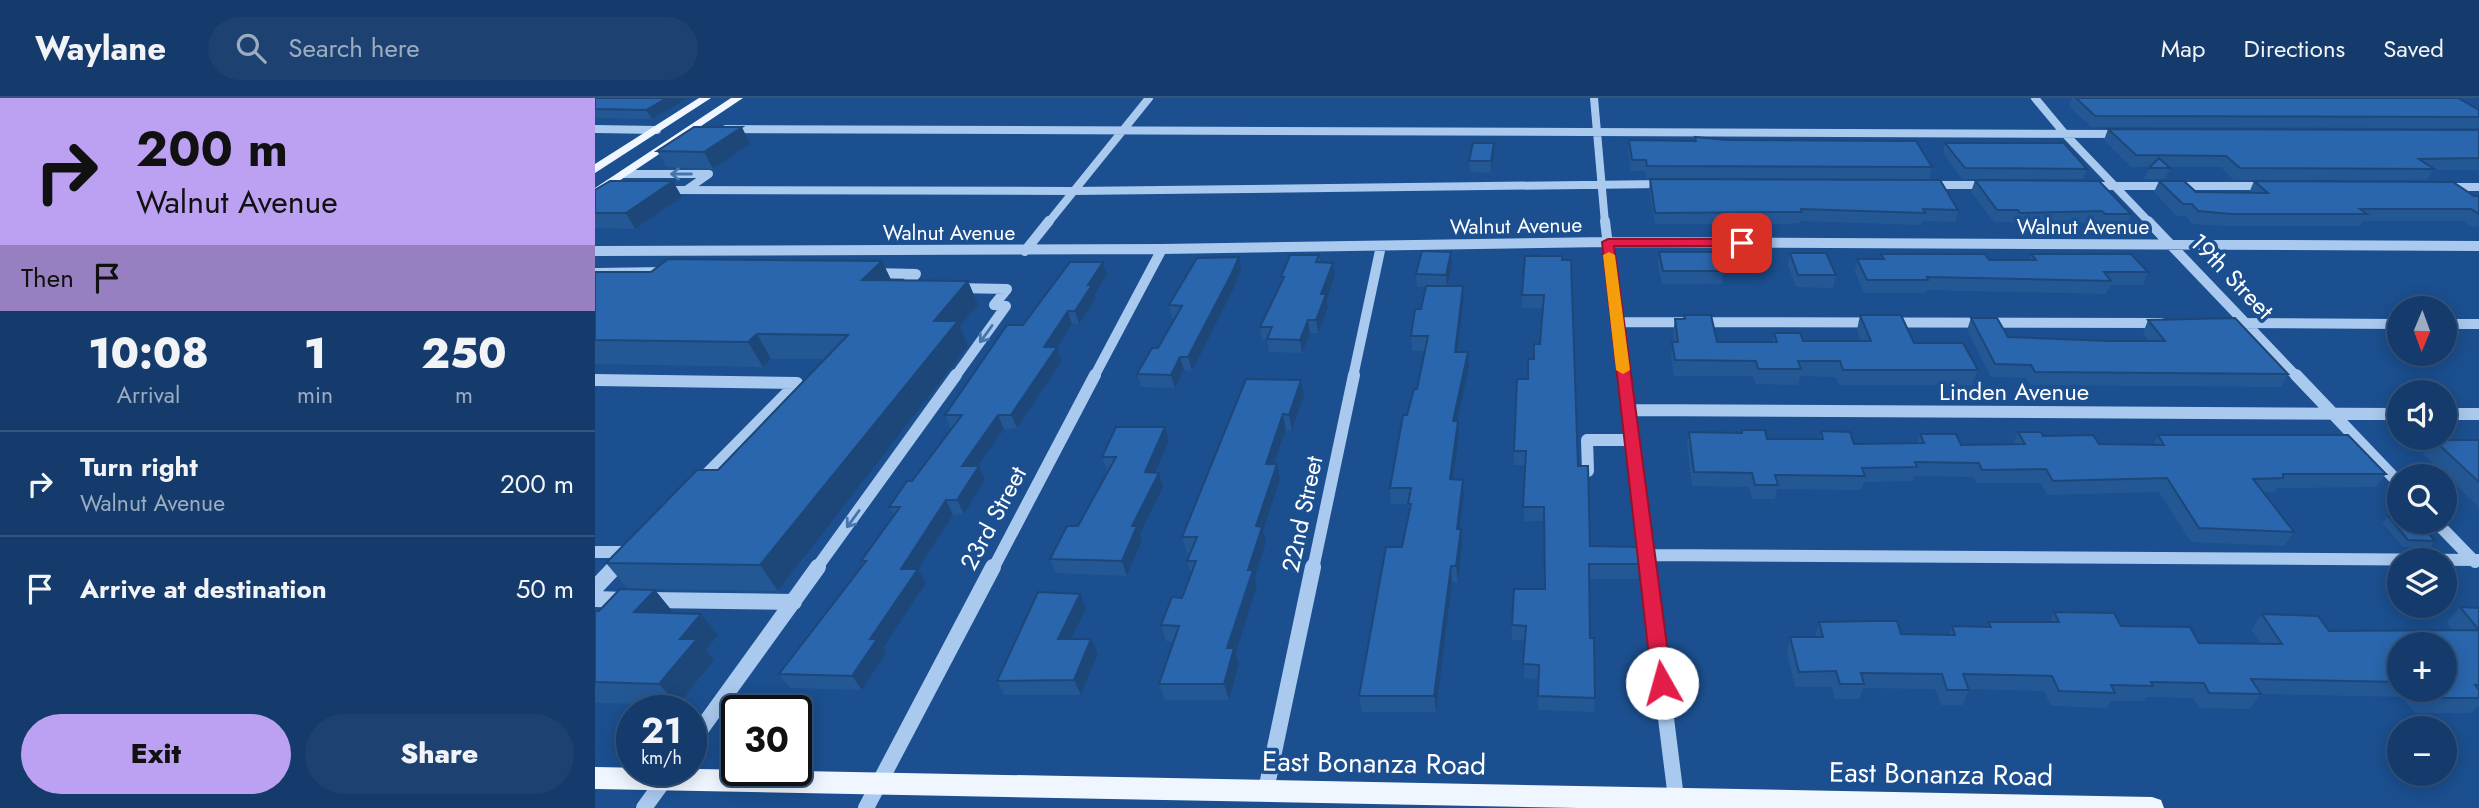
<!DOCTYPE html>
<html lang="en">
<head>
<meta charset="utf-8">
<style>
  :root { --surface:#143b6b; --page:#1d4271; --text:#f1f3f6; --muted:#9dadc1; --line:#33557e; --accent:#bca0f2 }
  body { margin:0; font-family:Jost,sans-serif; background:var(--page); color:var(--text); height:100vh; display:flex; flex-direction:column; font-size:26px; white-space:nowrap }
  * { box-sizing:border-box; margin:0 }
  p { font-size:23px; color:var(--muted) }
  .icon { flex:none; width:38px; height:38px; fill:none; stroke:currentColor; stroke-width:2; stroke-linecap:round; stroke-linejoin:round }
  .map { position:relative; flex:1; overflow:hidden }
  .side { display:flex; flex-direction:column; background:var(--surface); width:595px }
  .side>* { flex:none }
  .hud { background:#bca0f2; color:#111; overflow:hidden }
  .needle { width:46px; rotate:181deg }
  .controls { position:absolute; left:1792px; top:198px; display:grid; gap:14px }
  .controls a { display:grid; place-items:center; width:70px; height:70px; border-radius:50%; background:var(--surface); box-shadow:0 4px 18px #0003,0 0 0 2px var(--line); font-size:35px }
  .speed { position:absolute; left:21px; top:597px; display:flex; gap:14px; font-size:35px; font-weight:700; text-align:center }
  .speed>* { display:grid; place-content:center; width:91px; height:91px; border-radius:50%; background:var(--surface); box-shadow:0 4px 18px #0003,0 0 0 2px var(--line); line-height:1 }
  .speed small { font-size:18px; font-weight:400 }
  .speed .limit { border:4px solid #111; border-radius:10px; background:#fff; color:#111 }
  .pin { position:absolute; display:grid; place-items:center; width:60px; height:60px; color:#fff; margin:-30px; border-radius:14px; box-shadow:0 4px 10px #0006 }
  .me { position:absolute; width:77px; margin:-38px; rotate:353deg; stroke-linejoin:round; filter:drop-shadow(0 0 5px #0008) }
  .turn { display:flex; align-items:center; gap:24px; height:147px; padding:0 21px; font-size:32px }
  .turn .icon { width:91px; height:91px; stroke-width:2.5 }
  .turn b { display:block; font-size:49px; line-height:60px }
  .then { display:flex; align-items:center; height:66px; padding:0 21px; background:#0003; gap:14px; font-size:26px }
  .eta { display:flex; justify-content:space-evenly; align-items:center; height:119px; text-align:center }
  .eta b { font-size:42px; font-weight:800; line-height:49px }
  .action { display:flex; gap:14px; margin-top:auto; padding:14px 21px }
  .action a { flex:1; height:80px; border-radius:42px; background:var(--accent); color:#111; font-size:28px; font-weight:800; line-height:80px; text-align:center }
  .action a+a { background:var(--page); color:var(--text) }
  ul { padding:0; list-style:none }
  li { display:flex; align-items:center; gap:21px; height:105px; padding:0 21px; border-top:2px solid var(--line) }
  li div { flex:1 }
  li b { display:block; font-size:26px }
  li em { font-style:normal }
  header { display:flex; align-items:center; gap:42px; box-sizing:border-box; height:98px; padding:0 35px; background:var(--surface); border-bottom:2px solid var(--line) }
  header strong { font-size:33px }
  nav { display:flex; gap:38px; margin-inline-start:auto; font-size:24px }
  .search { width:490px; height:63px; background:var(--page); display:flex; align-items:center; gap:18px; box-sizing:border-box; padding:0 24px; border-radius:38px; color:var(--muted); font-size:26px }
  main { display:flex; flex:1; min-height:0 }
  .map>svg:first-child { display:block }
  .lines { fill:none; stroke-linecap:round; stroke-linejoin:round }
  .minor-far3 { stroke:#a9c9ee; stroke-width:8 }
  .minor-far2 { stroke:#a9c9ee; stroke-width:10 }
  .minor-far1 { stroke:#a9c9ee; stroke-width:12 }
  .minor { stroke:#a9c9ee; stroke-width:16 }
  .major { fill:#f0f6ff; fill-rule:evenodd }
  .wall { fill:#245895; fill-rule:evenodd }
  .shaded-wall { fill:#1d4779 }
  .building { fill:#2a66ad; stroke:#1d4779; stroke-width:2 }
  .oneway { stroke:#4674ac }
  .route { fill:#e11d48; stroke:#92132f; stroke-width:2 }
  .slow { fill:#f59e0b }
  .labels { text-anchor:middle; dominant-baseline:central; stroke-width:7; stroke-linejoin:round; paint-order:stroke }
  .far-street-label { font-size:21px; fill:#fff; stroke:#1b4f8f }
  .street-label { font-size:24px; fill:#fff; stroke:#1b4f8f }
  .near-street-label { font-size:28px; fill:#fff; stroke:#1b4f8f }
</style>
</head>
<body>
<header>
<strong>Waylane</strong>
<div class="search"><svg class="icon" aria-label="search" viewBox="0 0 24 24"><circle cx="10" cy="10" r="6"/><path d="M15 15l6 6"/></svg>Search here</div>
<nav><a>Map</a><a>Directions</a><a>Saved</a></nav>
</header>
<main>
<section class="side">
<div class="hud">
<div class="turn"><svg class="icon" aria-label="right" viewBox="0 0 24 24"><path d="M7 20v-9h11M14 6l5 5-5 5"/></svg><div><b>200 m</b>Walnut Avenue</div></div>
<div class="then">Then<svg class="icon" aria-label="arrive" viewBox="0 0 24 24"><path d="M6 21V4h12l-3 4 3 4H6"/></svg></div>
</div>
<div class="eta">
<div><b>10:08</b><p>Arrival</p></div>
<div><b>1</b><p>min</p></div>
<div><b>250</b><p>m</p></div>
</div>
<ul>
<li><svg class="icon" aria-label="right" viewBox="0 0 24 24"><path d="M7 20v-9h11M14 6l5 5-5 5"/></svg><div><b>Turn right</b><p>Walnut Avenue</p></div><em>200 m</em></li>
<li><svg class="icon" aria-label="arrive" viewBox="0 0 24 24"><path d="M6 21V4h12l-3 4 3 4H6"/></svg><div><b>Arrive at destination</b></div><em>50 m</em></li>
</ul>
<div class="action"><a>Exit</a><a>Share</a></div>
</section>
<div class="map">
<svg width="1884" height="710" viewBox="0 0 1884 710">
  <rect width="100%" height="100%" fill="#1b4f8f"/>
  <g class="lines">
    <path class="minor-far3" d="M999 0 1010 125
      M1440 0 1470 36 1555 125
      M0 31 62 32
      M131 31 1527 36
      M29 76H114L91 92
      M1331 87H1394
      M1492 88H1674
      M1849 89H1884
      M68 92 477 93 1068 86
      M453 125 554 0"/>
    <path class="minor-far2" d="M1010 123 1029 279
      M1553 123 1702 279
      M0 153 567 151 1013 144 1884 148
      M430 153 454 123
      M0 175 71 174
      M278 175 321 176 309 189H314
      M360 190 412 191 399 207 411 208 360 279
      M1022 224 1566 225
      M1630 225 1804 226
      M1850 226H1884
      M499 279 567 151
      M758 279 786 148"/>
    <path class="minor-far1" d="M1029 277 1053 471
      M1701 277 1804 385
      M0 282 202 285 106 382
      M1033 312 1804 316
      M1850 316H1884
      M993 373 992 342H1037
      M1841 424 1880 464
      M0 454H35
      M1051 457 1884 462
      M18 471 27 462
      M221 471 361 277
      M398 471 500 277
      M718 471 759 277"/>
    <path class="minor" d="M1052 469 1081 700
      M0 490 20 469
      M0 501 31 502
      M53 502 199 504
      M96 645 223 469
      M671 692 718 469
      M49 710 70 681
      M271 710 398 469"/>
    <path class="major" d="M104 0H116L0 75V66Z
      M136 0H148L0 99V90Z
      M0 669 1557 699 1566 702 1569 710H983L0 691Z"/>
  </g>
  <path class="wall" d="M0 0H93L57 21 0 20Z
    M1477 0H1863L1884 12V30L1496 29 1474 8Z
    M1513 31 1884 32V72H1838L1832 82H1639L1626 69H1574L1575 70 1570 81H1549L1555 69H1536L1509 42Z
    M1100 39 1337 69 1334 81 1051 80 1050 73H1036L1033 53 1034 42 1100 43Z
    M899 45V56L896 75 875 74 874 63Z
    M1350 45 1492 71 1488 81H1367L1348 55Z
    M155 46 118 71 72 69 62 53Z
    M1055 81 1363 112 1360 124 1328 123 1327 127 1205 123V125L1194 126H1060L1054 93Z
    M1380 82 1536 116 1531 128H1505L1503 125 1421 127 1419 124H1399L1376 94Z
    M1564 83 1601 94 1654 95 1659 83 1884 98V128L1876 129 1868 123H1768L1765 128H1631L1597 126 1591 118H1582L1559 94Z
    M0 92 87 99 40 131 0 130Z
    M1064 154 1128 173 1127 186H1067L1063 167Z
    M1195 155 1241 177 1238 190 1201 189 1193 167Z
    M1286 156 1394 162H1434L1436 156 1553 174 1548 187H1515L1511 196 1331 192 1330 195H1269L1260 174 1262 161H1285Z
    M724 157 725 164 740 177 732 201 733 209 723 235H715L707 255 674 254 672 242H667L665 229 686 183V179Z
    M967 158 983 368 995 448 1044 466 1043 481H994L995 540 1000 600 999 614 943 612 944 581 929 580 930 542H917V527L950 491 949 423H929L930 367H919V353L933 281 939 261 945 246 948 210H927V197Z
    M287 163 296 182 373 183 383 207 365 228 373 248 183 493 33 491 11 465 123 372 230 261H176L168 269 0 266V174H56Z
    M508 164 512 176 500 196 501 200 484 226H477L462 250 467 263 422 330 409 331 383 368 390 382 369 416 358 417 323 471 331 485 288 550 291 555 267 592 195 590 184 576 268 467 266 463 299 417 294 409 317 383 356 331 350 317 428 227Z
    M857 166 852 188H868L869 202 863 254H873L874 269 862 323 864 338 858 381 868 382 869 397 865 431H866L867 447 863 484H857L841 614H767L764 598 807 449 814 415 813 406H796L795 390 812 317 822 291 830 253H817L816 238 826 211 831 189H822L821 176Z
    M646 172 639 190 597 273 589 272 580 290 546 289 542 276 563 250 580 220H577L574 207Z
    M1089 217 1122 244H1178L1179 235 1208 243H1266L1262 232 1265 217 1319 245 1383 272 1377 287H1244L1241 279 1205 278 1203 287 1161 286 1158 278H1079L1076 259 1077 244H1079L1078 236 1080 221H1088Z
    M1376 220 1413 239 1514 243H1554L1548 235 1553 222 1693 276 1686 289 1435 287 1431 280 1396 279 1372 232Z
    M706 282 709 298 697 332H691L680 366 685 382 668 433 671 444 660 479 662 488 641 555 644 566 634 602H570L564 586 579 543H571L566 527 587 500 596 476 592 463 595 455H592L587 439Z
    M570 329 574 343 561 375H564L568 389 545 436 547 442 532 478 461 475 455 461 483 428 513 373H512L507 359Z
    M1147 332 1172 341H1224L1226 333 1259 346 1322 345 1325 336 1366 347 1418 346 1423 334 1504 346 1558 347 1563 337 1791 376 1781 389 1682 390 1679 394H1668L1699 434 1689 448 1596 444 1564 394 1452 397 1446 385H1382L1379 379 1319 378 1318 383 1269 384 1266 392 1182 391 1180 401H1157L1154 389 1097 388 1092 348 1094 334 1146 335Z
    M1839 342H1884V409L1828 356Z
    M1793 418 1840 443 1835 450 1808 449 1787 425Z
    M60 492 77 513 74 515 123 537 111 552 119 562 83 607 0 605V513H4Z
    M485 496 491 510 477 541H496L503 555 486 597H409L402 583Z
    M1865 509 1884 510V607L1876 615H1820L1807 599 1666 596 1655 611 1604 610 1598 600 1551 599 1549 603H1516L1511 610 1456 608 1449 593 1374 591 1368 607H1346L1340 591 1268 590 1264 601H1240L1237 589H1200L1192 554 1195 539H1220L1224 524 1306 536 1354 537 1357 528 1392 529 1393 524H1455L1459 514 1604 545 1666 546 1656 532 1667 516 1734 533H1858L1852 524ZM1804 546 1850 592H1804Z"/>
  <path class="shaded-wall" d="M72 0H93L57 21 51 12Z
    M147 29 155 46 118 71 109 54Z
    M899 45V56L896 75V63Z
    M78 83 87 99 40 131 31 115Z
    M856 154 857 166 852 190 851 177Z
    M644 159 646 172 639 190 597 273 593 259Z
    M287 163 298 186 267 182Z
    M508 164 512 176 500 196 501 200 484 226 480 213 493 187Z
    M738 165 740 177 732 201 733 209 723 235 721 222 726 196Z
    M373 183 383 207 365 228 373 248 183 493 165 467 339 223Z
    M868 188 869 202 861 268 860 254Z
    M473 213 477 226 462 250 467 263 422 330 416 317 449 249Z
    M713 222 715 235 707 255 705 242Z
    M162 236 176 261 168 269 153 244Z
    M873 254 874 269 859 338 858 323Z
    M585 259 589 272 580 290 576 277Z
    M706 282 709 298 697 332 694 317Z
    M688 316 691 332 674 382 671 366Z
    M403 317 409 331 373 382 367 368Z
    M863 323 864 338 856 397 855 381Z
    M570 329 574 343 555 388 550 374Z
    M682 366 685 382 668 433 671 444 660 479 662 488 641 555 644 566 634 602 629 586 632 550 653 472 661 428Z
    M384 368 390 382 369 416 362 402Z
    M564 375 568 389 545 436 547 442 532 478 527 463 537 428Z
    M868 382 869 397 863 447 862 431Z
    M351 402 358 417 323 471 331 485 288 550 291 555 267 592 257 578 275 541 306 471Z
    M866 431 867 447 863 484 861 468Z
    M856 468 857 484 841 614 839 598Z
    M60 492 77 513 57 535 39 514Z
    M485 496 491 510 470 555 463 541Z
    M106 516 123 537 111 552 119 562 83 607 64 586 85 541Z
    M496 541 503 555 486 597 479 582Z"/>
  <path class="building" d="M0 0H72L51 12 0 11Z
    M1481 0H1863L1884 12V19L1500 18Z
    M99 29H147L109 54 62 53Z
    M1513 31 1884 32V60L1824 61 1839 71 1645 70 1631 58 1541 57Z
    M1100 39 1132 42 1321 43 1337 69 1052 68 1051 62H1037L1034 42 1101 43Z
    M878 45H899L896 63H874Z
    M1350 45H1469L1492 71 1370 70Z
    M1564 60 1575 70H1554Z
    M1055 81 1345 82 1363 112 1328 111 1330 115 1206 111 1207 114H1196L1060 115Z
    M1380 82 1504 83 1536 116H1510L1507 113 1425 115 1423 112H1402Z
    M15 83H78L31 115H0V92Z
    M1564 83H1589L1601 94 1673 95 1659 83 1858 84 1879 98H1884V116L1876 111H1765L1772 116H1637L1603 113 1597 106H1588Z
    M827 153 856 154 851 177 821 176Z
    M1064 154H1124L1128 173H1068Z
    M1195 155H1231L1241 177H1203Z
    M1286 156H1390L1394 162H1441L1436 156H1536L1553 174H1509L1516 183 1332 179 1333 182H1272L1262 161H1289Z
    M695 157H724L721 164 738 165 726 196H731L721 222H713L705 242 672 241 677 229H665L689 179H686Z
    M930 158H967V162H976L983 368H993L995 448 1045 449 1044 466H994L995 540H999L1000 600 943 598 944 567 928 566 931 528 917 527 919 491H950L949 409H928L931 353H919L922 281H933V261H939V246H945L949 197H927Z
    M644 159 636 177 593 259H585L576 277 542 276 557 250H563L587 208 574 207 602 160Z
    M73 161 287 163 267 182 373 183 339 223H363L165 467 11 465 102 372H123L253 237 162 236 153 244 0 242V174H56Z
    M475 164H508L493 187H497L480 213H473L449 249H462L416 317H403L367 368H384L362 402H351L306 471H323L275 541H282L257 578 184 576 271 463H266L305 409H294L312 383H317L367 317H350L412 227H428Z
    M831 188H868L860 254H873L858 323H863L855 381 868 382 862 431H866L861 468H856L839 598H764L791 449H807L816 406H813L816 390H795L808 317H812L819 291H822L833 238H816L820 211H826Z
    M1089 217H1116L1122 244H1182L1179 235H1205L1208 243H1276L1265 217H1306L1319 245H1368L1383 272H1248L1245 263H1203L1206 271H1163L1161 263 1080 262 1077 244H1083L1080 221H1090Z
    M1376 220H1402L1413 239 1514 243H1570L1553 222 1640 220 1693 276 1440 274 1436 267 1400 266Z
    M651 281 706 282 694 317 688 316 671 366H682L661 428 667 429 653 472H658L632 550H639L629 586H564L584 528 566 527 577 499 587 500 601 463H592L602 439H587Z
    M521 329H570L550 374 564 375 537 428H542L527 463 455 461 472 428H483L521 359H507Z
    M1147 332H1170L1172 341H1228L1226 333 1255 334 1259 346 1329 345 1325 336H1361L1366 347 1430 346 1423 334H1446L1448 338 1498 337 1504 346 1569 347 1563 337H1753L1791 376H1688V380L1658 381 1699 434 1604 430 1572 380 1458 383 1451 371 1387 372 1384 365 1320 364 1322 369 1267 370 1270 378 1180 377 1183 387H1160L1157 375 1099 374 1094 334 1147 335Z
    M1839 342H1884V384Z
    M1793 418H1804V424H1824L1840 443 1813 442Z
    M25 491 60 492 39 514 106 516 85 541H102L64 586 0 584V513H4Z
    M443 494 485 496 463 541H496L479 582 402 583Z
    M1865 509 1884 510V532Z
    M1459 514 1519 515 1526 528 1595 529 1604 545 1687 546 1667 516 1723 518 1734 533 1884 532V587H1880L1884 592V600H1834L1827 592H1850V546H1804V584L1656 581 1666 596 1614 595 1609 585 1556 584 1558 588 1516 587 1520 595 1464 593 1457 578 1368 576 1374 592H1352L1347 576 1266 575 1269 586H1245L1241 573 1204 574 1195 539H1228L1224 524 1277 523H1302L1306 536 1360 537 1357 528 1396 529 1393 524H1464Z"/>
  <defs><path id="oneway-shaft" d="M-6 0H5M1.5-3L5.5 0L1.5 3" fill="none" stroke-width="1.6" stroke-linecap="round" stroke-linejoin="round" transform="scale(1.75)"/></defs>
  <g class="oneway">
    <use href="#oneway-shaft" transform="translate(86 76) rotate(-180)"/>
    <use href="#oneway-shaft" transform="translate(391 236) rotate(126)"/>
    <use href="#oneway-shaft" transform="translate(258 421) rotate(126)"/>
  </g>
  <path class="route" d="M1147 141 1151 143V148H1019L1077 585 1074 591 1067 594 1060 591 1057 585 1007 144 1013 141Z"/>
  <path class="slow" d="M1014 154 1020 157 1035 272 1028 276 1021 272 1008 157Z"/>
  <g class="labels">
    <g class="far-street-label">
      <text transform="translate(921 128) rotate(-1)">Walnut Avenue</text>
      <text x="1488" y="129">Walnut Avenue</text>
      <text x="354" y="135">Walnut Avenue</text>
    </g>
    <g class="street-label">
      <text transform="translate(1637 178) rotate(46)">19th Street</text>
      <text x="1419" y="293">Linden Avenue</text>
      <text transform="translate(707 416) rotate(-78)">22nd Street</text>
      <text transform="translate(398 420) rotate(-62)">23rd Street</text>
    </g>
    <g class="near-street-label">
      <text transform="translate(779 665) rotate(1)">East Bonanza Road</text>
      <text transform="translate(1346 676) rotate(1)">East Bonanza Road</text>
    </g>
  </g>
</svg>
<div class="controls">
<a><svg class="needle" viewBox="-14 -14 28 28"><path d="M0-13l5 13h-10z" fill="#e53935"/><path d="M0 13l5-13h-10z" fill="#9dadc1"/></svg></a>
<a><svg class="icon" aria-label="sound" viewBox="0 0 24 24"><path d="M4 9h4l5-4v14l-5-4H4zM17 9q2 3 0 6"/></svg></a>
<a><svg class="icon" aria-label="search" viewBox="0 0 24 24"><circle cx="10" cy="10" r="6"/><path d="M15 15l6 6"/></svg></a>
<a><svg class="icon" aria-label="layers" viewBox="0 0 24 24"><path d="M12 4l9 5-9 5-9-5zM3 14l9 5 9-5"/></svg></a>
<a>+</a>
<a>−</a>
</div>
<div class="speed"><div>21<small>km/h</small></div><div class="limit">30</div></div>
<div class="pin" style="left:1147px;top:145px;background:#d93025"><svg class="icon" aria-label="arrive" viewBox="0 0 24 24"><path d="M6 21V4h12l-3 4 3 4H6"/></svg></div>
<svg class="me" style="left:1067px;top:585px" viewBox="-20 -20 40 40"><circle r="19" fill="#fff"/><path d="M0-13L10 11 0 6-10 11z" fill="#e11d48"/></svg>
</div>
</main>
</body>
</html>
